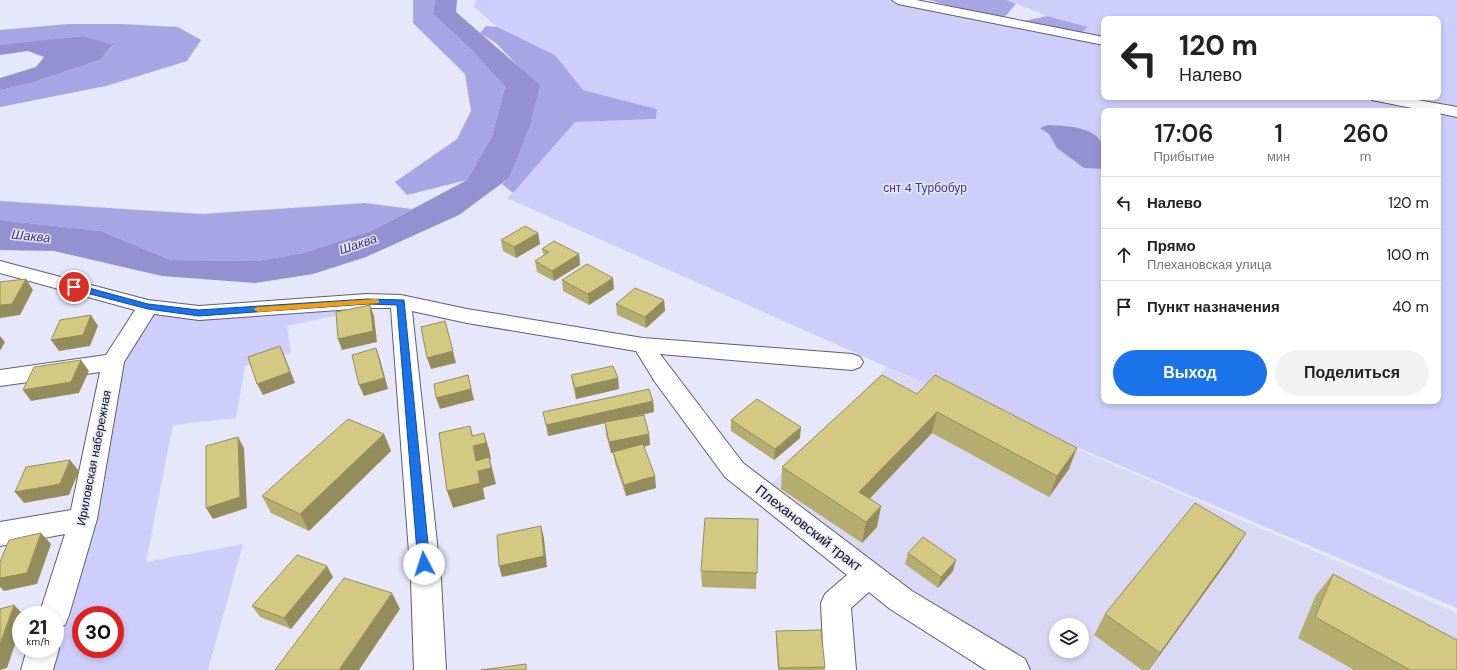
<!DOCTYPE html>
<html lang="ru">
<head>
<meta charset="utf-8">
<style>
  :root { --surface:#fff; --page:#f2f2f2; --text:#222; --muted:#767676; --line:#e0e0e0; --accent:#1a73e8 }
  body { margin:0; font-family:"DM Sans",sans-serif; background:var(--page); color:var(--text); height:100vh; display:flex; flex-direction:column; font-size:15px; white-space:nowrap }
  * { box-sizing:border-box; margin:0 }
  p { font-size:13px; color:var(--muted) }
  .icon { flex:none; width:22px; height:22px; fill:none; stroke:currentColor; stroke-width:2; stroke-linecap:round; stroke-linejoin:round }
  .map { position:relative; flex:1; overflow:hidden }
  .panel { position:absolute; left:1101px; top:108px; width:340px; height:296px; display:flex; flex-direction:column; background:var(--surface); border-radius:8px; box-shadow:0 2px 6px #0003 }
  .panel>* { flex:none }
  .top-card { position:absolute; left:1101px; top:16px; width:340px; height:84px; border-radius:8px; box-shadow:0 2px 6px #0003; background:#fff; color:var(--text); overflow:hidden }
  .fabs { position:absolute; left:1049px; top:618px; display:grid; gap:8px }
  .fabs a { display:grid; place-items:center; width:40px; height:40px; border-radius:50%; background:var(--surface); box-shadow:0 2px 6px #0003; font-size:20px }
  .speed { position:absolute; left:12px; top:606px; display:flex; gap:8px; font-size:20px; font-weight:700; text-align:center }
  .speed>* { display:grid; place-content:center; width:52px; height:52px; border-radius:50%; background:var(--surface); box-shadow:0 2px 6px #0003; line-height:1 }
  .speed small { font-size:10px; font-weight:400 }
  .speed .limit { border:6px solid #d22; background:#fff; color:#111 }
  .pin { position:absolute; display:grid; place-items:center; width:34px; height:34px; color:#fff; margin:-17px; border:2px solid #fff; border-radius:50%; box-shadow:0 1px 4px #0007 }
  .me { position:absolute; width:44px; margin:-22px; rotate:355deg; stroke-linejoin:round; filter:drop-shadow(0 0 3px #0008) }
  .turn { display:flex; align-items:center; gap:14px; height:84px; padding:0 12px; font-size:18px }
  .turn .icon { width:52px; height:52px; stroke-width:2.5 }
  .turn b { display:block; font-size:28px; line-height:34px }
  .eta { display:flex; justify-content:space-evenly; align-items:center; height:68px; text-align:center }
  .eta b { font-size:24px; font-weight:600; line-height:28px }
  .primary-button { display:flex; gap:8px; margin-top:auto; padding:8px 12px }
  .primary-button a { flex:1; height:46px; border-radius:24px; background:var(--accent); color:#fff; font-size:16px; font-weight:600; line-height:46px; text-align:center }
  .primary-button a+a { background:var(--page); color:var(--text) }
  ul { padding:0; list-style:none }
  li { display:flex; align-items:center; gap:12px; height:52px; padding:0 12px; border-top:1px solid var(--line) }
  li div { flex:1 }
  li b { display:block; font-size:15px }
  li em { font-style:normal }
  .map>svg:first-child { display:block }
  .built { fill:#dad9f5; fill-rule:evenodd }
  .green { fill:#cfcefb; fill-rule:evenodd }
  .forest { fill:#a8a5e5 }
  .water { fill:#9591d0 }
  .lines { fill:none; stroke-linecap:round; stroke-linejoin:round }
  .minor-casing { stroke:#5f5e70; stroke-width:2 }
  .minor { fill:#fff; fill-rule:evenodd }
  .wall { fill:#b5ad70 }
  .shaded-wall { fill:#948d5b }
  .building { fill:#d3c982; stroke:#948d5b }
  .route { fill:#1a73e8; stroke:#114b97 }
  .slow { fill:#f59e0b }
  .labels { text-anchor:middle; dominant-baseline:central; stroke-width:3; stroke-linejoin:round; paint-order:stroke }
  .park-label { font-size:12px; fill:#413581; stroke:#e7e7fb }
  .street-label { font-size:12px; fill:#121218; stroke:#e7e7fb }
  .water-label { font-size:13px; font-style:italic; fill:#3e317c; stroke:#e7e7fb }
  .near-street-label { font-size:14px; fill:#121218; stroke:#e7e7fb }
</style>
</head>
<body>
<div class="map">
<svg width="1457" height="670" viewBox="0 0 1457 670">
  <rect width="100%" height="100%" fill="#e7e7fb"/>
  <path class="built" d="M887 367 1457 613V670H1029L892 578 768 487ZM1056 625H1082V651H1056Z"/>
  <path class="green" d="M476 0H891L1077 37 1088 27 1047 16 1007 0H1457V608L887 367 507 198 513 193 575 122 656 119 657 109 583 90 555 55 497 27 474 7ZM1104 19H1438V97H1104ZM1104 111H1438V401H1104Z
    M390 304 287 326 291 353 245 366 236 418 173 425 146 562 243 544 208 670H50L98 511 123 361 149 311ZM81 615H115V649H81Z"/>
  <path class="forest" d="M413 0H435L433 14 472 50 505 87 492 136 467 180 407 195 395 182 457 139 471 111 465 74 413 23Z
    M929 0H1007L1016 4 1001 21Z
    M1047 16 1088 27 1078 36 1024 21Z
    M68 24H122L178 27 201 40 187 61 106 86 0 107V90L31 83 100 60 113 46 83 36 0 46V30Z
    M486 26 497 27 555 55 583 90 657 109 656 119 575 122 513 193 502 184 509 178 539 88 496 43 480 33Z
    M0 201 202 214 365 203 412 209 373 230 303 253 257 261 171 260 101 231 0 220Z"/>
  <path class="water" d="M435 0H457L456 12 540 85 530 125 509 178 459 215 366 257 313 274 255 283 162 276 54 251 0 250V220L101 231 171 260 257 261 303 253 373 230 467 180 492 136 505 87 472 50 433 14Z
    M83 36 113 45 100 60 31 83 0 90V78L36 67 44 57 28 51 0 55V45Z
    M1048 125C1067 126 1100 126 1104 150 1105 156 1104 163 1104 169L1084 168 1057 148 1049 134 1040 128Z"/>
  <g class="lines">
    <g class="minor-casing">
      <path id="minor" d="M892 0H916L1104 37V45L898 4Z
        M1370 97H1401L1457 107V117L1438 113V111H1427L1372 100Z
        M0 261 148 300 199 306 367 294 401 295 467 309 643 338 852 354 860 357 863 362 860 367 852 370 660 354 743 463 912 591 1025 659 1030 670H986L890 609 869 592 851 608 856 670H824L821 603 825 594 847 575 725 477 655 382 636 351 467 323 412 311 441 580 446 670H414L411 580 391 308H367L199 320 154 314 124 362 97 519 69 615 65 625 55 628V615H39L65 534 0 546V522L71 510 100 372 0 386V370L106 355 135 310 0 273Z
        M55 641 59 649 53 670H21L27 649H55Z"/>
    </g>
    <use href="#minor" class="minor"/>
  </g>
  <path class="wall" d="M538 233 540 244 516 258 503 251 501 240Z
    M542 249 579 254 580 265 554 281 537 272 535 261 544 256Z
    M562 280 614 289 589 305 563 291Z
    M664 300 665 311 646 328 617 315 616 304Z
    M571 375 618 378 619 389 576 399 573 386Z
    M917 394 1069 469 1049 497 932 433 870 498 881 506 877 527 862 543 781 489 782 467Z
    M653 401 654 412 637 416 649 434 650 445 644 447 656 488 626 496 615 463 613 453H611L606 434 605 423 548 436Z
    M731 420 800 438 774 460 731 431Z
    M384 434 391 451 309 531 271 513 262 496Z
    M758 519 756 589 702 587 701 571Z
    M1246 533 1232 555 1149 670H1142L1094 635 1105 614Z
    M908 553 953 571 938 588 905 564Z
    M1333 574 1457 670H1354L1298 638 1316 595Z
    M333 577 291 629 260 617 252 606Z
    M776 631 825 667V670H778L776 641Z"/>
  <path class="shaded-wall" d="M538 233 540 244 516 258 514 247Z
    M579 254 580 265 554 281 552 271Z
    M613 278 614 289 589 305 588 294Z
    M26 279 33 290 20 315 0 318V305Z
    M664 300 665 311 646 328 645 317Z
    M370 305 374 316 377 342 342 350 338 339Z
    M91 315 98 326 90 346 59 351 51 340Z
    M445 321 456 363 431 369 427 358Z
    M0 336 5 342 0 351Z
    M280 346 285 357 295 383 263 395 257 384Z
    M376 348 380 359 388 389 364 396 359 385Z
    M81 360 89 371 79 393 31 401 23 390Z
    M468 375 474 400 440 409 436 398Z
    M618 378 619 389 576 399 575 388Z
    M653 401 654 412 548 436 546 425Z
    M937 412 932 433 856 513 859 492Z
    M470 426 475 443 484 433 489 449 491 459 490 460 496 484 483 488 485 499 453 508 447 491 476 461Z
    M801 427 800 438 774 460 775 449Z
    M384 434 391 451 309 531 300 514Z
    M649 434 650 445 611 453 609 442Z
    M238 437 244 448 247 508 213 519 206 508Z
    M1077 448 1069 469 1049 497 1057 476Z
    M70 460 79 471 69 495 24 503 15 492Z
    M655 476 656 488 626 496 624 485Z
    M881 506 877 527 862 543 866 522Z
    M541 526 544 538 547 567 502 577 499 566Z
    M41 533 51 544 37 584 4 591 0 587V578Z
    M1246 533 1232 555 1149 670 1160 653Z
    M956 560 953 571 938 588 941 577Z
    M327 566 333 577 291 629 284 618Z
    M392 593 400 609 359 670H339Z
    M14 605 24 615H21V627L7 668 0 670V644Z"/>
  <path class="building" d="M525 226 538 233 514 247 501 240Z
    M554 241 579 254 552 271 535 261 549 252 542 249Z
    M587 264 613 278 588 294 562 280Z
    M26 279 12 304 0 305V282Z
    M635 288 664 300 645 317 616 304Z
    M370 305 373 331 338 339 336 312Z
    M91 315 83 335 51 340 60 320Z
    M445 321 453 351 427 358 421 327Z
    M280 346 290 372 257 384 248 357Z
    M376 348 384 378 359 385 352 355Z
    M81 360 71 382 23 390 34 367Z
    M613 366 618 378 575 388 571 375Z
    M468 375 471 389 436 398 434 384Z
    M882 375 917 394 935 375 1077 448 1057 476 937 412 859 492 881 506 866 522 782 467Z
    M649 389 653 401 546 425 543 412Z
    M757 399 801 427 775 449 731 420Z
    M644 415 649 434 609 442 605 422Z
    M348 419 384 434 300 514 262 496Z
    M470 426 472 436 484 433 486 443 473 446 476 461 489 457 491 468 478 471 480 483 447 491 439 433Z
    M238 437 240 497 206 508V446Z
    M643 444 655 476 624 485 613 452Z
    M70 460 60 484 15 492 26 467Z
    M1195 503 1246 533 1160 653 1105 614Z
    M705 518 758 519 757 573 701 571Z
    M541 526 544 556 499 566 497 535Z
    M41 533 27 573 0 578V562L9 540Z
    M923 537 956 560 941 577 908 553Z
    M297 555 327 566 284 618 252 606Z
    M1333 574 1457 640V670H1410L1315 617Z
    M344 578 392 593 339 670H275Z
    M14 605 0 644V609Z
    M821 630 825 667 779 668 776 631Z
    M526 664V670H481Z"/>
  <path class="route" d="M74 284 148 304 199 310 367 299 404 300 430 564 429 568 424 569 420 568 418 564 397 305 367 304 199 316 148 309 71 289V285Z"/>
  <path class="slow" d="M376 299 379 300V303L258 312 253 309 258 307Z"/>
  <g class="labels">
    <g class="park-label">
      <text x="925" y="188">снт 4 Турбобур</text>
    </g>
    <g class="street-label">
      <text transform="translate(94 458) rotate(-79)">Ириловская набережная</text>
    </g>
    <g class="water-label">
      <text transform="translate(31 236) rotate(6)">Шаква</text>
      <text transform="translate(358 244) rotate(-19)">Шаква</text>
    </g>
    <g class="near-street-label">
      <text transform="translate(809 528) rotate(38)">Плехановский тракт</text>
    </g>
  </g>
</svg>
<div class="fabs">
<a><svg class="icon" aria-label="layers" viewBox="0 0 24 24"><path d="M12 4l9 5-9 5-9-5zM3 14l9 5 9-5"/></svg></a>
</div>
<div class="speed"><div>21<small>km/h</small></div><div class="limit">30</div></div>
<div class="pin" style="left:74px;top:287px;background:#d93025"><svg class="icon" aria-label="arrive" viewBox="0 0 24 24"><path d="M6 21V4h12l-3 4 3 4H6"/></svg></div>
<svg class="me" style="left:424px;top:564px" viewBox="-20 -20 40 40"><circle r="19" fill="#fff"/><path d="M0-13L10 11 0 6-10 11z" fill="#1a73e8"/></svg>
<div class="top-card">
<div class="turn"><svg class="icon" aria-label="left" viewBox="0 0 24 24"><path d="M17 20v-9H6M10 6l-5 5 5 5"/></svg><div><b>120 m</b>Налево</div></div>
</div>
<section class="panel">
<div class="eta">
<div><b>17:06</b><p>Прибытие</p></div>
<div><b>1</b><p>мин</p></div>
<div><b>260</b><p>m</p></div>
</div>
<ul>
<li><svg class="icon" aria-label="left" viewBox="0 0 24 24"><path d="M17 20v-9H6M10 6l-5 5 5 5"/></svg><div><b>Налево</b></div><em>120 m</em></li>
<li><svg class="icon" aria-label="ahead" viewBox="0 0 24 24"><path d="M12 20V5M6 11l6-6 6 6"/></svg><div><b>Прямо</b><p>Плехановская улица</p></div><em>100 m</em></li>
<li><svg class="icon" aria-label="arrive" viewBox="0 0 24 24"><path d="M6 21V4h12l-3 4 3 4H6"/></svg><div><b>Пункт назначения</b></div><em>40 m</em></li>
</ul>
<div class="primary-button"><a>Выход</a><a>Поделиться</a></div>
</section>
</div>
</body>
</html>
